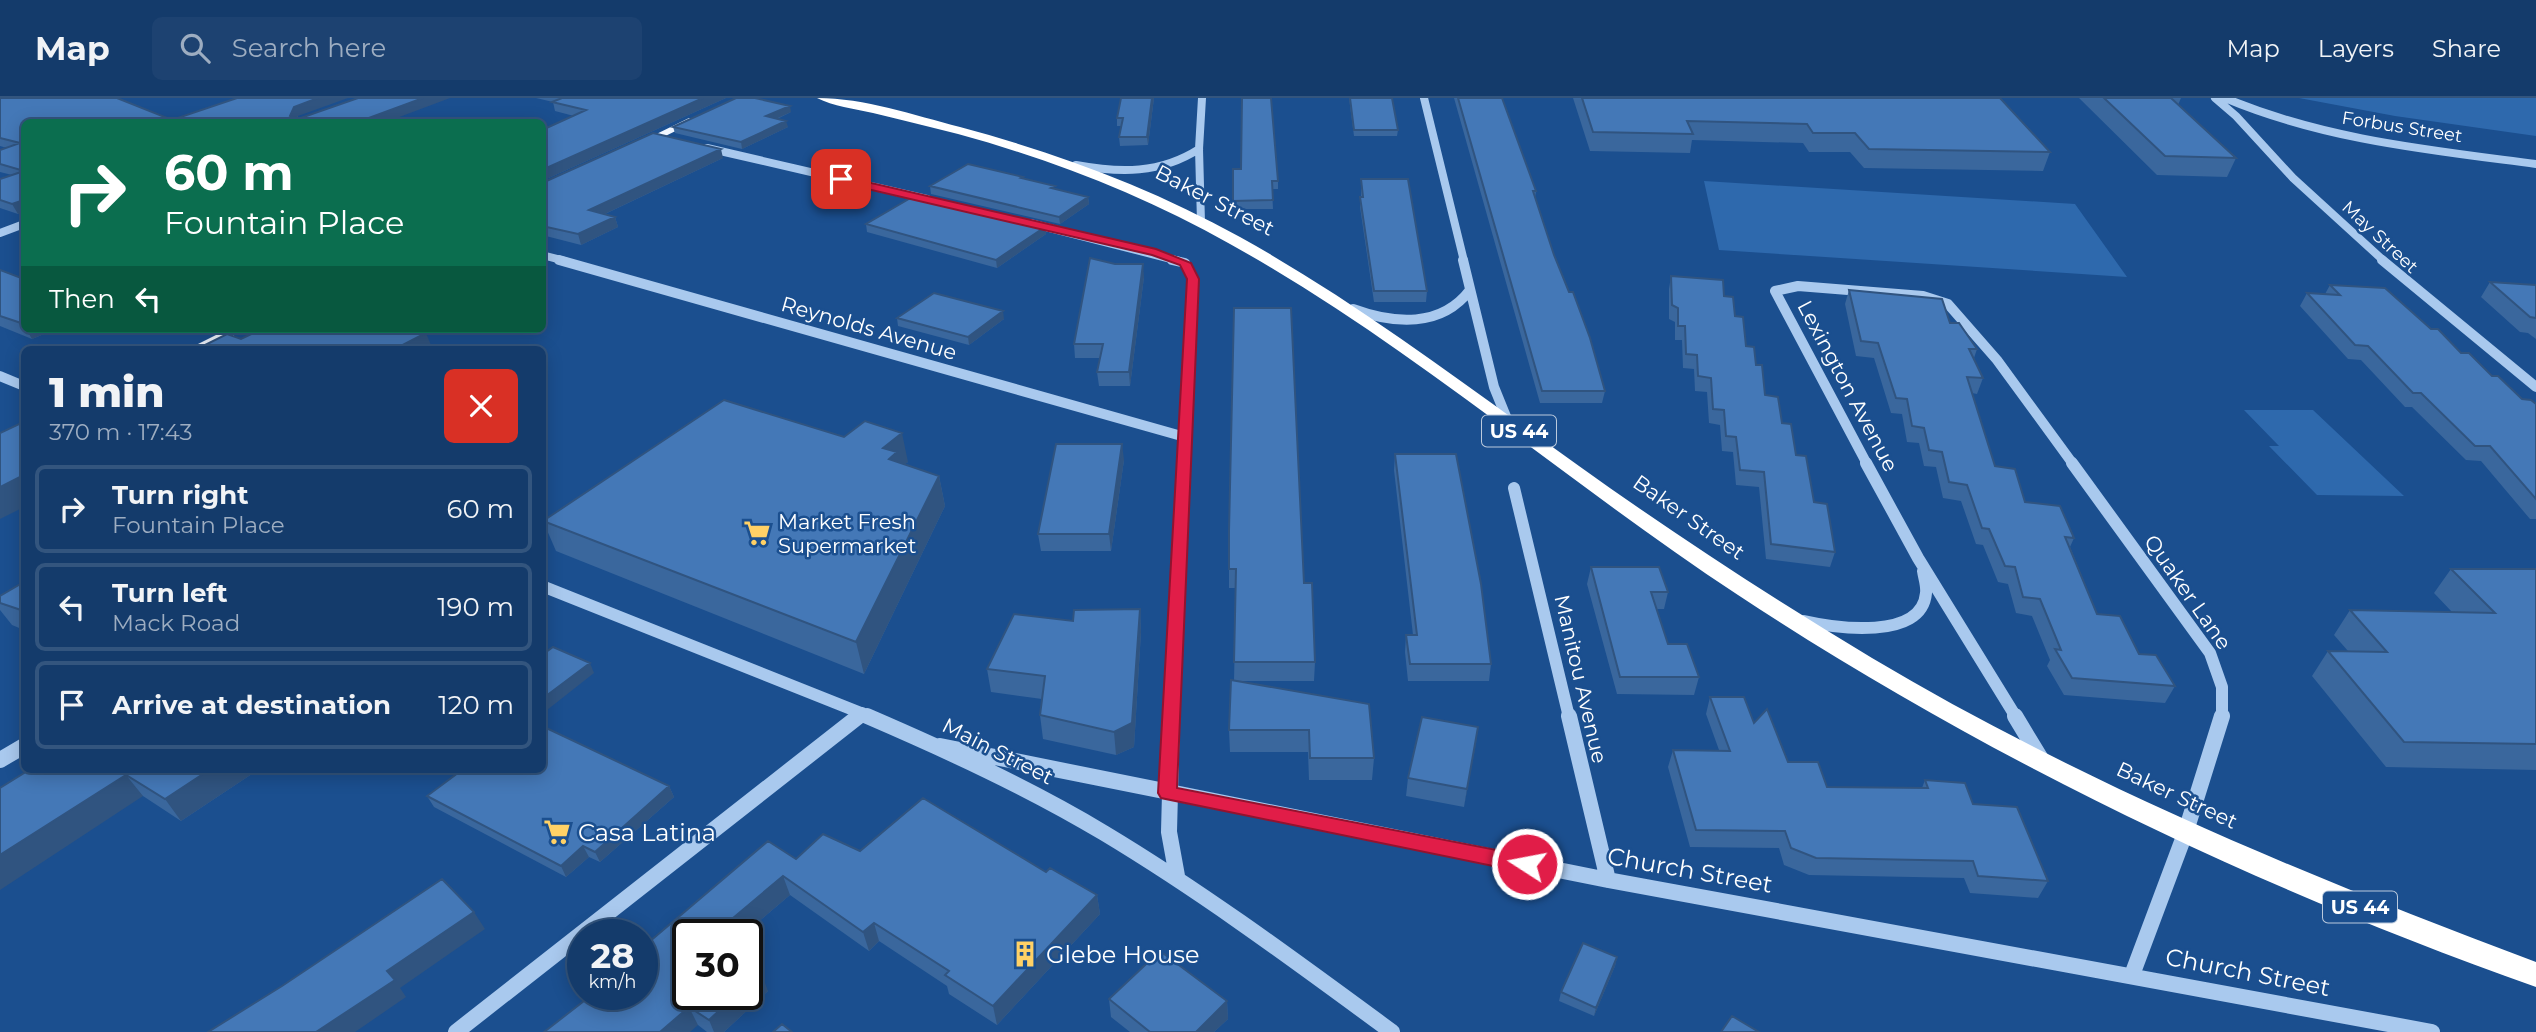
<!DOCTYPE html>
<html lang="en">
<head>
<meta charset="utf-8">
<style>
  :root { --surface:#143b6b; --page:#1d4271; --text:#f1f3f6; --muted:#9dadc1; --line:#33557e }
  body { margin:0; font-family:Montserrat,sans-serif; background:var(--page); color:var(--text); height:100vh; display:flex; flex-direction:column; font-size:26px; white-space:nowrap }
  * { box-sizing:border-box; margin:0 }
  p { font-size:23px; color:var(--muted) }
  .icon { flex:none; width:38px; height:38px; fill:none; stroke:currentColor; stroke-width:2; stroke-linecap:round; stroke-linejoin:round }
  .map { position:relative; flex:1; overflow:hidden }
  .side { position:absolute; left:21px; top:248px; width:525px; height:427px; display:flex; flex-direction:column; background:var(--surface); border-radius:10px; box-shadow:0 4px 18px #0003,0 0 0 2px var(--line) }
  .side>* { flex:none }
  .hud { position:absolute; left:21px; top:21px; width:525px; height:214px; border-radius:10px; box-shadow:0 4px 18px #0003,0 0 0 2px var(--line); background:#0b6e4f; color:#fff; overflow:hidden }
  .speed { position:absolute; left:567px; top:821px; display:flex; gap:14px; font-size:35px; font-weight:700; text-align:center }
  .speed>* { display:grid; place-content:center; width:91px; height:91px; border-radius:50%; background:var(--surface); box-shadow:0 4px 18px #0003,0 0 0 2px var(--line); line-height:1 }
  .speed small { font-size:18px; font-weight:400 }
  .speed .limit { border:4px solid #111; border-radius:10px; background:#fff; color:#111 }
  .pin { position:absolute; display:grid; place-items:center; width:60px; height:60px; color:#fff; margin:-30px; border-radius:14px; box-shadow:0 4px 10px #0006 }
  .me { position:absolute; width:77px; margin:-38px; rotate:281deg; stroke-linejoin:round; filter:drop-shadow(0 0 5px #0008) }
  .turn { display:flex; align-items:center; gap:24px; height:147px; padding:0 28px; font-size:32px }
  .turn .icon { width:91px; height:91px; stroke-width:2.5 }
  .turn b { display:block; font-size:49px; line-height:60px }
  .then { display:flex; align-items:center; height:66px; padding:0 28px; background:#0003; gap:14px; font-size:26px }
  .round { display:grid; place-items:center; flex:none; width:74px; height:74px; border-radius:10px; background:var(--page) }
  .headline { display:flex; align-items:center; justify-content:space-between; height:119px; padding:0 28px }
  h1 { font-size:42px; font-weight:800; line-height:52px }
  ul { padding:0; list-style:none }
  li { display:flex; align-items:center; gap:21px; height:88px; margin:0 14px 10px; padding:0 14px; border:4px solid var(--line); border-radius:10px }
  li div { flex:1 }
  li b { display:block; font-size:26px }
  li em { font-style:normal }
  header { display:flex; align-items:center; gap:42px; box-sizing:border-box; height:98px; padding:0 35px; background:var(--surface); border-bottom:2px solid var(--line) }
  header strong { font-size:33px }
  nav { display:flex; gap:38px; margin-inline-start:auto; font-size:24px }
  .search { width:490px; height:63px; background:var(--page); display:flex; align-items:center; gap:18px; box-sizing:border-box; padding:0 24px; border-radius:10px; color:var(--muted); font-size:26px }
  .map>svg:first-child { display:block }
  .green { fill:#2e69ad }
  .lines { fill:none; stroke-linecap:round; stroke-linejoin:round }
  .minor-far3 { stroke:#a9c9ee; stroke-width:8 }
  .minor-far2 { stroke:#a9c9ee; stroke-width:10 }
  .minor-far1 { stroke:#a9c9ee; stroke-width:12 }
  .minor { stroke:#a9c9ee; stroke-width:16 }
  .major { fill:#f0f6ff; fill-rule:evenodd }
  .highway { fill:#fff; fill-rule:evenodd }
  .wall { fill:#3a679d }
  .shaded-wall { fill:#305480 }
  .building { fill:#4478b7; stroke:#305480; stroke-width:2 }
  .route { fill:#e11d48; stroke:#92132f; stroke-width:2 }
  .labels { text-anchor:middle; dominant-baseline:central; stroke-width:5; stroke-linejoin:round; paint-order:stroke }
  .far-street-label { font-size:18px; fill:#fff; stroke:#1b4f8f }
  .shield { fill:#1b4f8f; stroke:#bbcadd; stroke-width:2 }
  .shield-label { font-size:19px; font-weight:bold; fill:#fff }
  .street-label { font-size:21px; fill:#fff; stroke:#1b4f8f }
  .poi-label { font-size:21px; fill:#fff; stroke:#1b4f8f; text-anchor:start }
  .near-poi-label { font-size:24px; fill:#fff; stroke:#1b4f8f; text-anchor:start }
  .near-street-label { font-size:24px; fill:#fff; stroke:#1b4f8f }
</style>
</head>
<body>
<header>
<strong>Map</strong>
<div class="search"><svg class="icon" aria-label="search" viewBox="0 0 24 24"><circle cx="10" cy="10" r="6"/><path d="M15 15l6 6"/></svg>Search here</div>
<nav><a>Map</a><a>Layers</a><a>Share</a></nav>
</header>
<div class="map">
<svg width="2536" height="934" viewBox="0 0 2536 934">
  <rect width="100%" height="100%" fill="#1b4f8f"/>
  <path class="green" d="M2299 0H2536V38L2395 18Z
    M1704 83 2075 106 2127 179 1719 152Z
    M2244 312H2313L2404 398 2317 397 2269 348H2279Z"/>
  <g class="lines">
    <path class="minor-far3" d="M1424 0 1464 163
      M2215 0 2236 18 2293 80 2384 163
      M2225 0C2325 42 2430 52 2536 66
      M707 50 927 101
      M1076 67C1120 75 1160 76 1199 51
      M1201 124 1199 51 1202 0
      M1030 125 1179 163
      M0 135 24 126
      M542 157 565 163"/>
    <path class="minor-far2" d="M559 162 1185 339
      M1172 162 1185 165 1193 181 1184 366
      M1463 162 1494 289 1509 326
      M2382 162 2536 289
      M1353 211C1394 226 1441 230 1470 192
      M0 278 24 288
      M1867 366 1775 193 1798 188 1923 198 1948 206 1997 262 2073 366"/>
    <path class="minor-far1" d="M1866 365 1918 460 2016 619
      M2072 365 2210 555 2222 589V619
      M1514 390 1569 619
      M542 488 871 619
      M1804 523C1835 530 1922 543 1926 495 1927 488 1924 480 1923 473
      M857 619 862 615
      M1172 619 1184 365"/>
    <path class="minor" d="M867 618C948 653 1029 690 1104 735 1204 795 1298 865 1392 934
      M1172 618 1169 734 1177 778
      M1569 618 1608 782
      M2015 618 2041 661
      M940 648 1608 782 2432 934
      M0 662 24 648
      M2132 877 2186 733 2222 618
      M456 934 859 618"/>
    <path class="major" d="M689 20 698 22 643 49 634 47Z
      M228 231H246L205 252H186Z"/>
    <path class="highway" d="M817 0C865 0 913 17 960 29 1057 55 1152 90 1240 139 1359 205 1468 289 1579 368 1674 436 1772 500 1872 560 2082 685 2309 779 2536 864V889C2259 791 1983 659 1738 497 1566 384 1410 246 1230 146 1145 98 1053 62 958 36 930 29 902 22 873 15 854 11 833 8 817 0Z"/>
  </g>
  <path class="wall" d="M0 0 172 22 298 18 297 20 386 24H24V114L18 116 0 110V81L12 77 0 74V52L7 50 0 48Z
    M536 0H726L542 83 574 18 555 13 553 4Z
    M1121 0H1154L1148 47 1120 48 1119 39 1121 28H1117V20Z
    M1349 0H1392L1398 32 1397 38H1354Z
    M1454 0H1502L1536 93 1535 100 1554 157 1605 293 1602 305H1540Z
    M1573 0H2000L2050 54 2043 73 1864 70 1850 54H1809L1803 45 1692 42 1690 55 1590 53Z
    M2079 0H2181L2178 7 2236 60 2227 79 2157 77Z
    M791 14 777 21 788 29 742 51 675 35 673 29Z
    M723 60 605 116 615 119 618 129 581 147 542 137V85Z
    M1233 71 1278 83V91H1272L1273 111H1233Z
    M1023 80 1055 91 1088 99 1089 106 1060 126 931 96 930 88Z
    M1361 81 1427 193 1426 204H1374L1360 109 1361 99Z
    M866 126 1045 129 1046 136 997 170 867 134Z
    M0 172 24 181V231H56L32 241 0 228Z
    M1671 178 1724 198 1735 218 1746 248 1756 267 1765 297 1782 325 1835 454 1830 469 1766 461 1759 389 1736 387 1733 354 1722 353 1720 327 1709 325 1707 294 1695 293 1694 271 1683 270 1682 242H1675V224L1669 221V191Z
    M1144 179 1130 288H1099L1097 274 1100 260H1075L1074 246Z
    M2490 184 2536 187V241L2528 235 2520 234 2481 199Z
    M2330 187 2431 231 2522 301 2536 306V421H2530L2481 363 2466 362 2412 309H2405L2361 262 2348 261 2300 208 2307 195 2325 196Z
    M1849 192 1950 225 1977 251 1974 260 1983 280 1977 296 1972 295 1995 368 2025 404 2074 440 2070 449 2097 516 2175 588 2165 605 2064 597 2047 568 2050 562 2032 518 2016 515 2008 486 1998 484 1983 447 1976 446 1961 403 1943 400 1936 369 1924 368 1919 345 1907 344 1902 316 1891 315 1874 260 1856 258 1845 206Z
    M897 220 1004 221 969 247 898 228Z
    M1395 356 1491 566 1489 583H1408L1405 554 1406 537H1413L1394 372Z
    M1124 362 1111 453H1041L1038 436Z
    M908 364 905 366 939 378 945 408 864 576 556 453 543 423Z
    M1229 433 1304 485 1315 564 1314 583H1235L1374 660 1372 682H1309L1308 654H1230L1229 632 1234 583 1236 490H1229Z
    M1591 469 1668 494 1664 511H1657L1668 546 1699 579 1694 597 1617 596 1587 486Z
    M2451 471H2536V672L2386 669 2312 578 2328 553H2348L2334 537 2350 512 2452 514 2434 495Z
    M24 484V532L12 527 0 512V498Z
    M1140 511 1141 534 1134 649 1116 657 1043 641 1040 617 1042 601 991 594 987 571 1073 523Z
    M1710 599 1754 625 1788 664 1827 689 1922 690 1925 682 1973 706 2048 783 2038 800 1970 795 1964 780 1809 777 1784 767 1779 750 1690 749 1668 669 1673 652H1719L1706 616Z
    M1478 629 1464 709 1406 698 1408 680Z
    M29 672H258L181 723 143 698Z
    M669 688 674 699 600 764 589 759 566 779 434 709 427 698Z
    M860 753 1046 774 1097 797 1100 816 997 927 949 896 947 888 879 843 869 853 790 797 744 836H688L768 893 724 934H707L698 927 544 934 796 761Z
    M1617 859 1615 868 1594 918 1559 903 1561 894Z
    M1109 901 1227 903 1228 921 1214 934H1130L1111 919Z"/>
  <path class="shaded-wall" d="M318 0H348L298 18 295 24 290 18 294 9Z
    M423 0H450L386 24H358Z
    M703 0H726L542 83V72Z
    M1152 0H1154L1148 47 1147 39Z
    M790 8 791 14 767 25 766 18Z
    M786 23 788 29 742 51 741 44Z
    M721 51 723 60 592 122 589 112Z
    M1088 99 1089 106 1060 126 1059 119Z
    M24 102V114L18 116 12 106Z
    M615 119 618 129 581 147 578 136Z
    M1045 129 1046 136 997 170 996 162Z
    M1143 166 1144 179 1130 288 1129 274Z
    M1003 213 1004 221 969 247 968 239Z
    M26 231H56L32 241Z
    M426 235 433 252H393Z
    M902 335 908 364 900 370 903 384 883 350Z
    M1122 346 1124 362 1111 453 1109 436Z
    M24 377V409L0 421V389Z
    M939 378 945 408 864 576 856 544Z
    M1140 511 1141 534 1134 649 1116 657 1114 634Z
    M590 565 594 575 542 616V601Z
    M1478 629 1476 646 1464 709 1467 691Z
    M209 672H258L181 723 165 701Z
    M266 672H277L269 677Z
    M126 677 143 698 0 792V757Z
    M669 688 674 699 600 764 595 754Z
    M583 748 589 759 566 779 561 768Z
    M783 778 790 797 744 836H714Z
    M1097 797 1100 816 997 927 993 908Z
    M474 814 485 831 400 890 406 899 355 934H316L387 873Z
    M874 825 879 843 869 853 863 834Z
    M1617 859 1615 868 1594 918 1596 910Z
    M761 874 768 893 724 934H714L709 922 737 896H747V886Z
    M1227 903 1228 921 1214 934H1196Z
    M689 909 698 927 690 934H660Z"/>
  <path class="building" d="M0 0H117L172 22 237 0H318L294 9 290 18 298 21 358 0H423L358 24H24V73L0 66V52L20 45 0 40Z
    M562 0H703L542 72V32L586 12 552 4Z
    M736 0H755L790 8 766 18 786 23 741 44 673 29Z
    M1121 0H1152L1147 39H1119L1123 20H1117Z
    M1242 0H1271L1278 83H1272L1273 102 1233 103V71H1241Z
    M1350 0H1392L1398 32H1354Z
    M1458 0H1502L1536 93H1533L1554 157 1569 194H1573L1590 240 1605 293H1542Z
    M1582 0H2000L2050 54 1869 51 1855 35H1813L1807 26 1687 23 1693 36 1593 34Z
    M2104 0H2171L2236 60 2165 58Z
    M653 35 721 51 589 112 615 119 578 136 542 128V85Z
    M968 66 1023 79 1021 80 1055 88 1051 90 1088 99 1059 119 930 88Z
    M24 73V102L12 106 0 102V81Z
    M1361 81H1408L1427 193H1374L1360 99H1363Z
    M914 98 1045 129 996 162 866 126Z
    M1090 160 1115 166H1143L1129 274H1097L1103 246H1074Z
    M0 172 24 181V226L0 218Z
    M1671 178 1723 182 1724 198 1733 199 1735 218 1743 219 1746 248 1754 249 1756 267H1762L1765 297 1778 299 1782 325 1791 326 1796 357 1806 358 1814 404 1827 406 1835 454 1771 446 1764 374 1740 372 1736 339 1726 338 1724 312 1713 311 1711 280 1698 278 1697 257 1686 256 1685 228H1678V210L1672 207Z
    M2490 184 2536 187V220L2530 219Z
    M2330 187 2385 190 2431 231H2438L2461 255H2469L2492 278H2498L2522 301 2531 302 2536 306V401L2490 348H2475L2421 295H2413L2368 248 2355 247 2307 195 2340 197Z
    M1849 192 1942 201 1950 225H1959L1977 251H1969L1983 280 1967 279 1995 368 2015 371 2025 404 2060 408 2074 440 2065 439 2097 516 2120 518 2139 556 2156 557 2175 588 2072 580 2055 551 2061 552 2040 501 2023 499 2015 469 2005 468 1989 431 1982 430 1967 387 1949 384 1942 354 1929 352 1924 330 1912 328 1907 301 1896 300 1878 245 1861 243Z
    M934 195 1003 213 968 239 897 220Z
    M1234 210H1291L1304 485H1312L1315 564H1234L1236 471H1229V433Z
    M262 231H415L426 235 393 252H195L227 236 241 241Z
    M724 302 844 339 865 323 902 335 883 350 897 354 889 361 939 378 856 544 543 423Z
    M19 326 24 328V377L0 389V335Z
    M1056 346H1122L1109 436H1038Z
    M1395 356H1456L1481 486 1491 566H1410L1406 537H1417Z
    M1591 469H1659L1668 494H1651L1668 546H1687L1699 579H1620Z
    M2451 471H2536V646L2404 644 2328 553 2387 554 2350 512 2495 515Z
    M24 484V513L0 505V498Z
    M1140 511 1132 625 1114 634 1040 617 1045 578 987 571 1014 516 1073 523 1074 512Z
    M553 549 590 565 542 601V557Z
    M1231 582 1369 606 1374 660H1310L1309 632H1229Z
    M1710 599H1744L1754 625 1767 611 1788 664H1818L1827 689 1928 690 1925 682 1965 685 1973 706 2017 709 2048 783 1978 778 1973 763 1816 760 1791 750 1785 733 1696 732 1673 652 1730 653Z
    M1422 619 1478 629 1467 691 1408 680Z
    M542 628 669 688 595 754 583 748 561 768 427 698 462 672H542Z
    M29 672H209L165 701 126 677 0 757V690Z
    M923 700 1046 774 1050 770 1097 797 993 908 945 877 949 873 874 825 863 834 783 778 714 836H688V896H737L709 922 689 909 660 934H544L593 896H642V850L768 743 796 761 823 736 860 753Z
    M442 781 474 814 387 873 395 882 316 934H208L282 888Z
    M1583 845 1617 859 1596 910 1561 894Z
    M1160 853 1227 903 1196 934H1150L1109 901Z
    M747 865 761 874 747 886Z
    M1732 918 1759 934H1721Z
    M782 926 792 934H773Z"/>
  <path class="route" d="M841 78 1156 151 1191 165 1199 181 1177 690 1527 758 1535 761 1537 766 1535 772 1527 775 1161 700 1158 695 1187 181 1180 167 1152 157 837 84V79Z"/>
  <defs>
    <g id="supermarket-bare" transform="scale(2.1)"><path d="M-6-5.5h2.5l.6 2H6L4.5 2H-2.5L-4.4-4H-6ZM-1.5 3.2a1.3 1.3 0 1 0 .1 0ZM3 3.2a1.3 1.3 0 1 0 .1 0Z" fill="#ffd166" stroke="#1b4f8f" stroke-width="2.5" paint-order="stroke"/></g>
    <g id="building-bare" transform="scale(2.1)"><path d="M-4-6H4V6H1V3H-1V6H-4ZM-2.5-4.3h1.7v1.8h-1.7ZM.8-4.3h1.7v1.8H.8ZM-2.5-1h1.7V.8h-1.7ZM.8-1h1.7V.8H.8Z" fill="#ffd166" stroke="#1b4f8f" stroke-width="2.5" paint-order="stroke"/></g>
  </defs>
  <g fill-rule="evenodd">
    <use href="#supermarket-bare" x="757" y="435"/>
    <use href="#supermarket-bare" x="557" y="734"/>
    <use href="#building-bare" x="1025" y="856"/>
  </g>
  <g class="labels">
    <g class="far-street-label">
      <text transform="translate(2402 29) rotate(9)">Forbus Street</text>
      <text transform="translate(2380 139) rotate(43)">May Street</text>
    </g>
    <g class="shield">
      <rect x="1482" y="317.5" width="74" height="31" rx="5"/>
      <rect x="2323" y="793.5" width="74" height="31" rx="5"/>
    </g>
    <g class="shield-label">
      <text x="1519" y="333">US 44</text>
      <text x="2360" y="809">US 44</text>
    </g>
    <g class="street-label">
      <text transform="translate(1215 102) rotate(27)">Baker Street</text>
      <text transform="translate(869 230) rotate(16)">Reynolds Avenue</text>
      <text transform="translate(1848 288) rotate(62)">Lexington Avenue</text>
      <text transform="translate(1689 419) rotate(35)">Baker Street</text>
      <text transform="translate(2188 494) rotate(55)">Quaker Lane</text>
      <text transform="translate(1581 581) rotate(77)">Manitou Avenue</text>
      <text transform="translate(998 653) rotate(27)">Main Street</text>
      <text transform="translate(2177 697) rotate(25)">Baker Street</text>
    </g>
    <g class="poi-label">
      <text x="778" y="423">Market Fresh<tspan x="778" dy="24">Supermarket</tspan></text>
    </g>
    <g class="near-poi-label">
      <text x="578" y="734">Casa Latina</text>
      <text x="1046" y="856">Glebe House</text>
    </g>
    <g class="near-street-label">
      <text transform="translate(1690 772) rotate(10)">Church Street</text>
      <text transform="translate(2248 874) rotate(11)">Church Street</text>
    </g>
  </g>
</svg>
<div class="speed"><div>28<small>km/h</small></div><div class="limit">30</div></div>
<div class="pin" style="left:841px;top:81px;background:#d93025"><svg class="icon" aria-label="arrive" viewBox="0 0 24 24"><path d="M6 21V4h12l-3 4 3 4H6"/></svg></div>
<svg class="me" style="left:1527px;top:766px" viewBox="-20 -20 40 40"><circle r="17" fill="#e11d48" stroke="#fff" stroke-width="3"/><path d="M0-11L8 9 0 5-8 9z" fill="#fff"/></svg>
<div class="hud">
<div class="turn"><svg class="icon" aria-label="right" viewBox="0 0 24 24"><path d="M7 20v-9h11M14 6l5 5-5 5"/></svg><div><b>60 m</b>Fountain Place</div></div>
<div class="then">Then<svg class="icon" aria-label="left" viewBox="0 0 24 24"><path d="M17 20v-9H6M10 6l-5 5 5 5"/></svg></div>
</div>
<section class="side">
<div class="headline"><div><h1>1 min</h1><p>370 m · 17:43</p></div><a class="round" style="background:#d93025;color:#fff"><svg class="icon" aria-label="close" viewBox="0 0 24 24"><path d="M6 6l12 12M18 6L6 18"/></svg></a></div>
<ul>
<li><svg class="icon" aria-label="right" viewBox="0 0 24 24"><path d="M7 20v-9h11M14 6l5 5-5 5"/></svg><div><b>Turn right</b><p>Fountain Place</p></div><em>60 m</em></li>
<li><svg class="icon" aria-label="left" viewBox="0 0 24 24"><path d="M17 20v-9H6M10 6l-5 5 5 5"/></svg><div><b>Turn left</b><p>Mack Road</p></div><em>190 m</em></li>
<li><svg class="icon" aria-label="arrive" viewBox="0 0 24 24"><path d="M6 21V4h12l-3 4 3 4H6"/></svg><div><b>Arrive at destination</b></div><em>120 m</em></li>
</ul>
</section>
</div>
</body>
</html>
